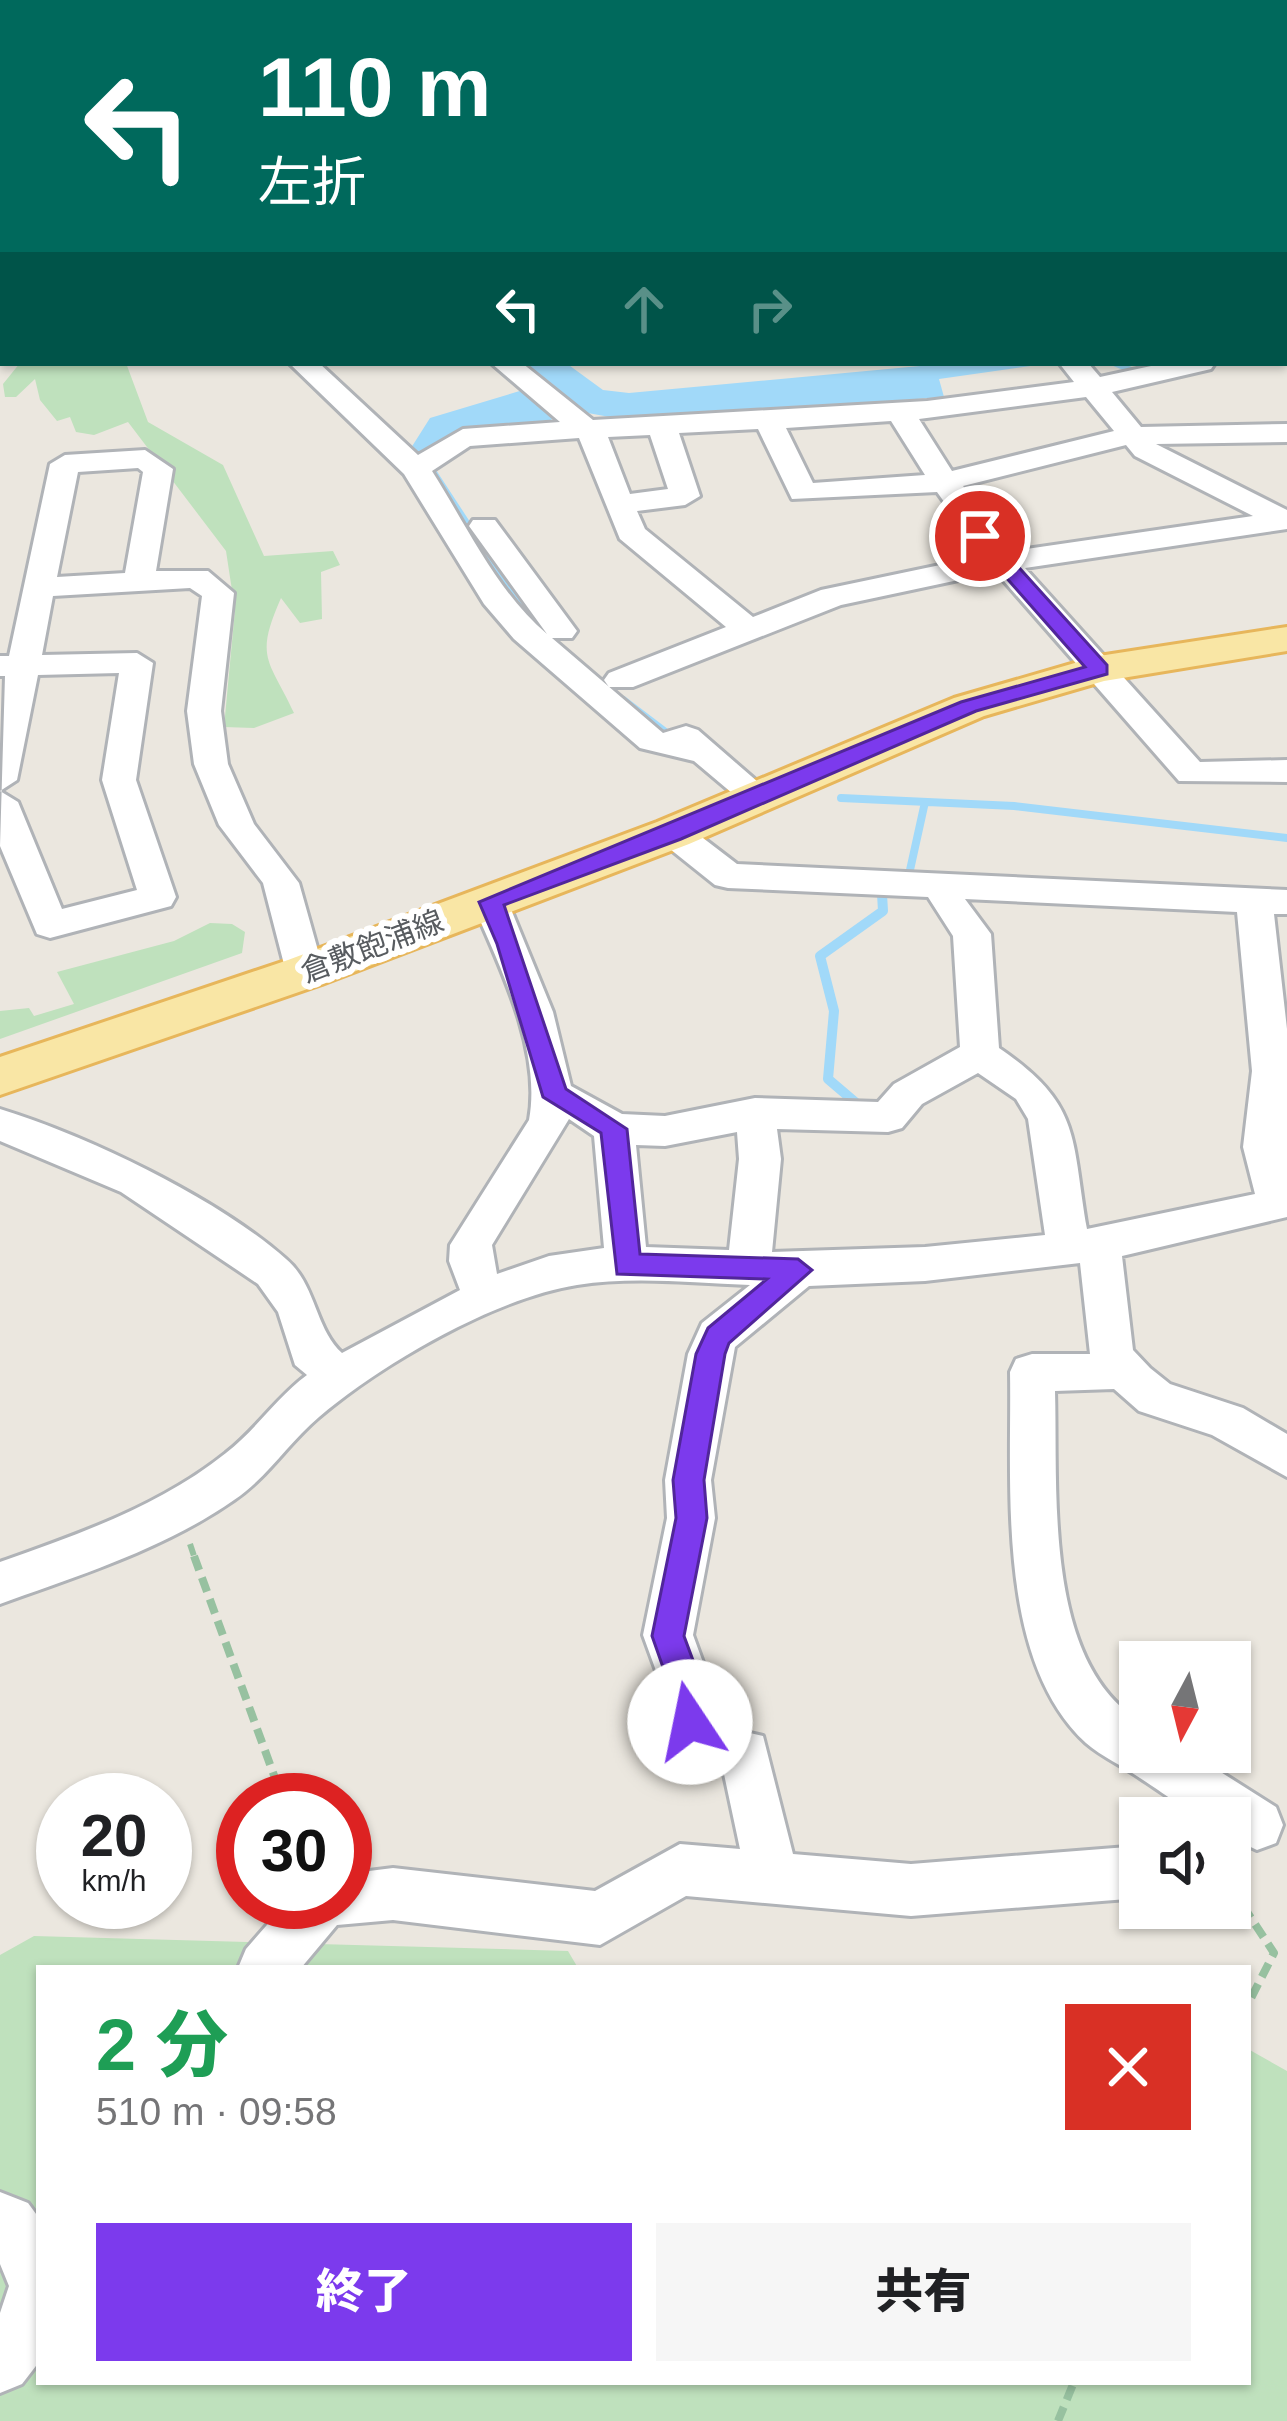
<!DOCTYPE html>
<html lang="ja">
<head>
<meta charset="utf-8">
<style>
  :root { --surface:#fff; --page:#f6f6f6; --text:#202124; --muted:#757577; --accent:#7c3aed }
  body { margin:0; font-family:Helvetica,"Noto Sans JP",sans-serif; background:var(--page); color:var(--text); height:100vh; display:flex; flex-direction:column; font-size:45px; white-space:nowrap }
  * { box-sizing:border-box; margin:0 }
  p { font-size:39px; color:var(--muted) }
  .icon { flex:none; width:66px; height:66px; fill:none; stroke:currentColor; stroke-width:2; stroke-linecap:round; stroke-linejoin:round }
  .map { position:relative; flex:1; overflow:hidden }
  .panel { position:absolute; left:36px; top:1965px; width:1215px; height:420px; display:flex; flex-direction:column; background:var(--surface); border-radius:0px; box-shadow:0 3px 9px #0004 }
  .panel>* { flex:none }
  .top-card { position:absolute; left:0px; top:0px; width:1287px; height:366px; box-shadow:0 3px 9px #0004; background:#00695c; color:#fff; overflow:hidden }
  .needle { width:78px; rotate:187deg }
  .fabs { position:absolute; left:1119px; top:1641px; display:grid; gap:24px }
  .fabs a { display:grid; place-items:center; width:132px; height:132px; border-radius:0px; background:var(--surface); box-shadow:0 3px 9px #0004; font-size:60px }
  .speed { position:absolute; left:36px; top:1773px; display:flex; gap:24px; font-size:60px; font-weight:700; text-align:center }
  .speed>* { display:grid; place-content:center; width:156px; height:156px; border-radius:50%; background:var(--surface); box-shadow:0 3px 9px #0004; line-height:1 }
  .speed small { font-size:30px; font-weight:400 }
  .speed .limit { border:18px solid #d22; background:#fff; color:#111 }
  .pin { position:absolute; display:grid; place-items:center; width:102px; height:102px; color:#fff; margin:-51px; border:6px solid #fff; border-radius:50%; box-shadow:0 3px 12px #0007 }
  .me { position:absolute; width:132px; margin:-66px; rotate:349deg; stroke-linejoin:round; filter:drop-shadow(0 0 9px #0008) }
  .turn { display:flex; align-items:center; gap:42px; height:252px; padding:0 60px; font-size:54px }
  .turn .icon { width:156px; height:156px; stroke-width:2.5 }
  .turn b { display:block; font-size:84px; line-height:102px }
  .lanes { display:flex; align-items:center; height:114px; padding:0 60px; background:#0003; justify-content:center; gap:60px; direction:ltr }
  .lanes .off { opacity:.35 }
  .round { display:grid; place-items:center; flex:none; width:126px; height:126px; border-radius:0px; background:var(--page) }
  .headline { display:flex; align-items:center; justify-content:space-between; height:204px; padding:0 60px }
  h1 { font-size:72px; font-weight:800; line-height:90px; color:#1e9e55 }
  .button { display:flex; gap:24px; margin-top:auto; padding:24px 60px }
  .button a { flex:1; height:138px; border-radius:0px; background:var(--accent); color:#fff; font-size:48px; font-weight:800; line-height:138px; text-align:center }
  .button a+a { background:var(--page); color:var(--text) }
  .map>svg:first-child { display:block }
  .green { fill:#bfe1bd }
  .water { fill:#a1d9f9 }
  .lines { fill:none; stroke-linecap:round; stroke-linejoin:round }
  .stream-far2 { stroke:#a1d9f9; stroke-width:6 }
  .stream-far1 { stroke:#a1d9f9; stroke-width:8 }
  .stream { stroke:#a1d9f9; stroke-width:10 }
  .minor-casing { stroke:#b0b3b7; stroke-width:6 }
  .major-casing { stroke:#e7b65b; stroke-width:6 }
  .path-far1 { stroke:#97c1a0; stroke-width:6; stroke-dasharray:12 6; stroke-linecap:butt }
  .path { stroke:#97c1a0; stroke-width:8; stroke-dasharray:15 8; stroke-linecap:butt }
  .minor { fill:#fff; fill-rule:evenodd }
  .major { fill:#f9e6a5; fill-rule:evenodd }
  .wall { fill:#aaa7a3 }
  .building { fill:#c6c2bd; stroke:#8b8884; stroke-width:3 }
  .route { fill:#7c3aed; stroke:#51269a; stroke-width:3 }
  .labels { text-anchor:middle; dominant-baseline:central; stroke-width:12; stroke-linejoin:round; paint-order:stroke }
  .street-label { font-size:30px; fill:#585c60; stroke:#fff }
</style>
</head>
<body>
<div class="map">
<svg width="1287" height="2421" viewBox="0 0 1287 2421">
  <rect width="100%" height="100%" fill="#ebe7df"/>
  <path class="green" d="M20 363H126L148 422 223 465 264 556 333 551 340 565 321 572 322 619 300 623 281 598C254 659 269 659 294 713L254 728 224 727 235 610 226 551 128 422 94 435 76 432 70 417 57 421 40 400 35 379 16 397H5L3 384Z
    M210 923 232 924 245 932 242 953 0 1039V1011L29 1008 34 1016 74 1004 57 972 174 941Z
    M34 1936 568 1951 578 1968H39V2382H1248V2049L1287 2071V2421H0V1955Z"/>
  <path class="water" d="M520 363H566L603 390 629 393 952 363H1052L939 379 944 397 626 420 577 411Z
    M523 390 553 418 547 424 458 429 417 457 411 448 430 418Z"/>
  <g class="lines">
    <path class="stream-far2" d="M1132 0 1138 3
      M1114 363 1136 372 1171 363"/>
    <path class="stream-far1" d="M426 462 515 598 546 633
      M623 700 673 738
      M841 798 1014 806 1287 838
      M910 870 925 802
      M882 891V897"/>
    <path class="stream" d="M855 1102 828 1079 834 1011 820 956 883 911 882 894"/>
    <g class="minor-casing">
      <path id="minor" d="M447 0H479L481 3H449Z
        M803 0H830L801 3Z
        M1100 0H1129L1131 3H1102Z
        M1236 0H1258L1259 3H1237Z
        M1284 39 1287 40V55L1284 54Z
        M0 86 3 87V101L0 100Z
        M1284 96 1287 97V112L1284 111Z
        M0 146 3 147V162H0Z
        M1287 281V297L1284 298V282Z
        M3 298V319L0 320V299Z
        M1287 331V347L1284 348V332Z
        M289 363H319L418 455 463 429 560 422 491 363H522L593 420 927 401 1074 382 1059 363H1088L1100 377 1165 363H1215L1211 369 1112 392 1141 427 1287 424V442L1156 444 1287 510V529L1025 568 1200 762 1287 760V782L1179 781 996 572 841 605 633 687H609L604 680 609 673 726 627 620 539 579 438 470 446 432 471C467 526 497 592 547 634L469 526 473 520H495L577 631 572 638H552L663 733 686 726 698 730 774 796 769 804H745L694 761 640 748 514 639 484 604 404 474ZM1086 397 1114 431 952 471 919 419ZM891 421 925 475 813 483 786 428ZM758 429 792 499 937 492 983 556 821 590 753 617 645 529 637 511 685 505 700 496 679 433ZM650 435 668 489 630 494 608 437ZM1126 445 1135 456 1253 516 1012 551 963 486Z
        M145 450 173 469 156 571H208L234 593 221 711 228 764 254 824 299 883 324 972 318 981H292L286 972 263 883 219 825 194 764 187 711 202 596 190 588 53 596 42 655 137 653 153 663 136 780 176 897 171 906 50 938 37 934 0 846 5 676H0V656H9L50 464 65 455ZM138 468 143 472 125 573 57 577 78 472ZM119 673 102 780 137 890 62 909 18 802 0 791 17 780 38 675Z
        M673 821 686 825 737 864 1287 890V914H1274L1287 1029V1217L1122 1256 1133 1350 1150 1368 1170 1384 1243 1408 1287 1434V1477L1212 1435 1139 1411 1114 1389 1055 1391C1058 1490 1043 1662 1140 1721V1752H1189L1276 1807 1283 1825 1276 1843 1257 1850 1230 1837V1818C1193 1818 1171 1798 1140 1778 1123 1766 1102 1757 1086 1743 995 1659 1012 1484 1010 1372L1016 1359 1032 1354H1090L1080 1263 925 1281 809 1286 735 1347 711 1480 715 1518 693 1635 713 1690 715 1725 763 1736 793 1854 911 1864 1140 1846V1898L911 1916 686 1896 600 1945 393 1920 337 1925 301 1968H238L246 1949 287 1902H345V1874L393 1868 595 1891 680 1844 740 1849 724 1774 673 1763 665 1746 663 1690 643 1635 667 1518 665 1480 688 1354 702 1323 750 1285C692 1283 634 1276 577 1285 495 1298 381 1364 319 1417 288 1443 268 1477 234 1500 164 1549 80 1575 0 1604V1562C79 1534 160 1506 226 1453 256 1430 276 1398 307 1375L295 1365 278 1312 258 1284 121 1192 0 1141V1109C88 1136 217 1198 286 1259 316 1284 315 1329 342 1353L460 1290 449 1261 450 1245 529 1120C542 1050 499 965 472 902L477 893H503L508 902 553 1012 571 1086 622 1114 665 1116 755 1098 878 1102 894 1084 960 1047 953 936 928 897 728 888 715 885 660 841 655 833ZM965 899 1237 912 1252 1071 1243 1147 1255 1194 1087 1229C1071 1136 1082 1105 999 1048L991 934ZM978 1073 1016 1099 1028 1119 1045 1235 925 1247 772 1252 781 1159 777 1129 888 1132 902 1128 922 1104ZM569 1119 594 1136 604 1248 549 1256 497 1274 492 1245ZM737 1132 739 1159 729 1250 646 1247 636 1145 665 1146Z
        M0 2192 28 2203 39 2218V2362L22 2384 0 2393V2313L9 2286 0 2264Z"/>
    </g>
    <g class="major-casing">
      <path id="major" d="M1287 627V651L1104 681 984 716 689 844 322 984 0 1095V1057L288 960 657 822 954 698 1099 656Z"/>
    </g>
    <path class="path-far1" d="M190 1544 195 1559"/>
    <path class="path" d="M194 1556 283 1800
      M1230 1886 1274 1953 1248 2004
      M1058 2421 1074 2382"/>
    <use href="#minor" class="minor"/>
    <use href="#major" class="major"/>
  </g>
  <path class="wall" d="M485 0H515L510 3H496Z
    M522 0H747L742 3H537Z"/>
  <path class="building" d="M556 0H736L731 3H566Z"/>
  <path class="route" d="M973 532H987L1107 665V674L976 711 681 839 504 905 566 1089 627 1129 640 1254 798 1259 812 1270 729 1343 725 1354 704 1480 707 1518 684 1636 704 1690 701 1733 690 1737 678 1733 671 1690 652 1636 676 1518 673 1480 696 1354 708 1328 767 1279 617 1274 601 1133 543 1097 497 944 479 902 961 702 1085 667 973 540Z"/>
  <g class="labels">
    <g class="street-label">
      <text transform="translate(372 946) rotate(-21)">倉敷飽浦線</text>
    </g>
  </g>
</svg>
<div class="fabs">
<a><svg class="needle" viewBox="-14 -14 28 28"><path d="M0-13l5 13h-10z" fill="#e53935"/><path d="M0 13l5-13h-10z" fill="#757577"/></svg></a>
<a><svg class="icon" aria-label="sound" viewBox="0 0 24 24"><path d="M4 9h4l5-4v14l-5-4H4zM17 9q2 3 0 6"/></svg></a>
</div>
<div class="speed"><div>20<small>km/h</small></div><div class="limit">30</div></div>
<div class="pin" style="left:980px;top:536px;background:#d93025"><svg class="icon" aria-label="arrive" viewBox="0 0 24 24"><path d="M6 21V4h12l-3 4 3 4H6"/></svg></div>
<svg class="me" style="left:690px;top:1722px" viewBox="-20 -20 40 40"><circle r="19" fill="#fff"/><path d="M0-13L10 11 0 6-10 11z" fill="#7c3aed"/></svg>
<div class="top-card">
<div class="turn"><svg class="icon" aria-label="left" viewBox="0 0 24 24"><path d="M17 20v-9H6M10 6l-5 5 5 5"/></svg><div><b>110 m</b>左折</div></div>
<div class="lanes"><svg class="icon" aria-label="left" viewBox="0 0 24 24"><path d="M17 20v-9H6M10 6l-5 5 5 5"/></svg><svg class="icon off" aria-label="ahead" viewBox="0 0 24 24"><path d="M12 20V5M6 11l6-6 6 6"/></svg><svg class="icon off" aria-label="right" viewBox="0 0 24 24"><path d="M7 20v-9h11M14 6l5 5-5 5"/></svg></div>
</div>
<section class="panel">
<div class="headline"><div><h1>2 分</h1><p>510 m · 09:58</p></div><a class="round" style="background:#d93025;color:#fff"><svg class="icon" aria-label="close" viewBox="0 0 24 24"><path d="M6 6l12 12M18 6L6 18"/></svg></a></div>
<div class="button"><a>終了</a><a>共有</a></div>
</section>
</div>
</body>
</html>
